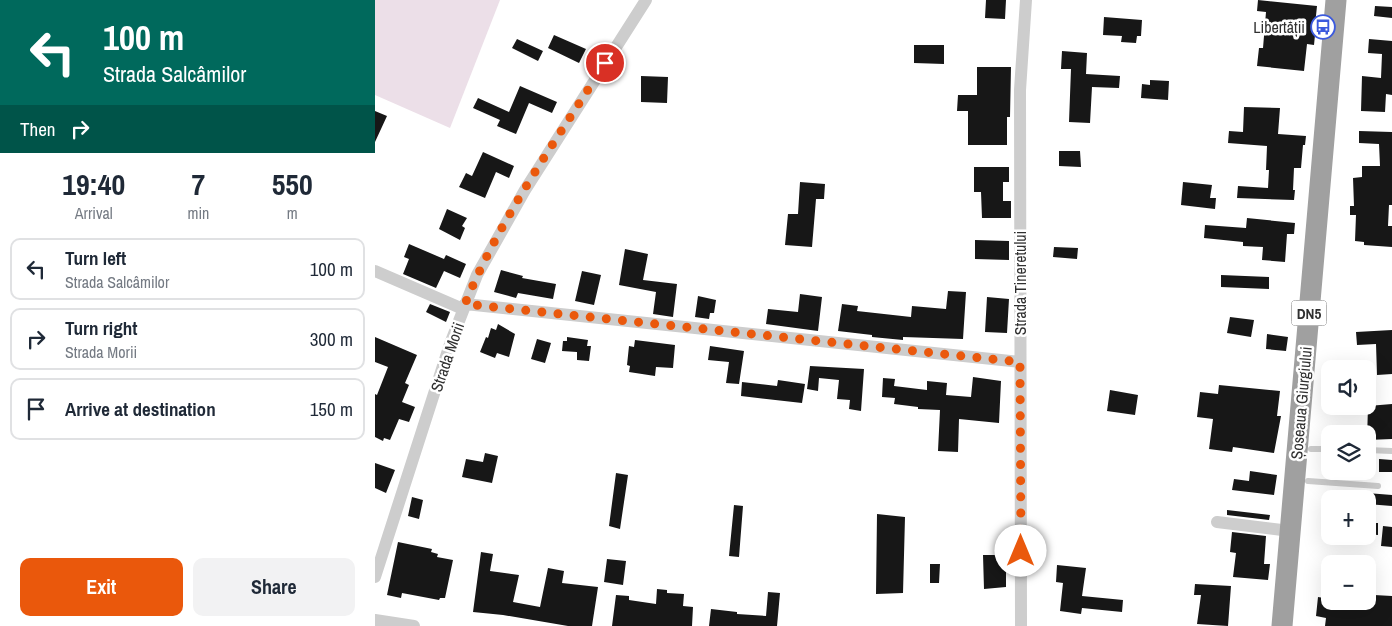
<!DOCTYPE html>
<html lang="en">
<head>
<meta charset="utf-8">
<style>
  :root { --surface:#fff; --page:#f2f2f3; --text:#1f2937; --muted:#747a83; --line:#e0e1e3; --accent:#ea580c }
  body { margin:0; font-family:"Archivo Narrow",sans-serif; background:var(--page); color:var(--text); height:100vh; display:flex; flex-direction:column; font-size:19px; white-space:nowrap }
  * { box-sizing:border-box; margin:0 }
  p { font-size:16px; color:var(--muted) }
  .icon { flex:none; width:28px; height:28px; fill:none; stroke:currentColor; stroke-width:2; stroke-linecap:round; stroke-linejoin:round }
  .map { position:relative; flex:1; overflow:hidden }
  .panel { display:flex; flex-direction:column; background:var(--surface); width:375px }
  .panel>* { flex:none }
  .top-card { background:#00695c; color:#fff; overflow:hidden }
  .buttons { position:absolute; left:946px; top:360px; display:grid; gap:10px }
  .buttons a { display:grid; place-items:center; width:55px; height:55px; border-radius:10px; background:var(--surface); box-shadow:0 5px 20px #0002; font-size:25px }
  .pin { position:absolute; display:grid; place-items:center; width:42px; height:42px; color:#fff; margin:-21px; border:2px solid #fff; border-radius:50%; box-shadow:0 1px 5px #0007 }
  .me { position:absolute; width:55px; margin:-28px; rotate:0deg; stroke-linejoin:round; filter:drop-shadow(0 0 4px #0008) }
  .turn { display:flex; align-items:center; gap:18px; height:105px; padding:0 20px; font-size:22px }
  .turn .icon { width:65px; height:65px; stroke-width:2.5 }
  .turn b { display:block; font-size:35px; line-height:42px }
  .then { display:flex; align-items:center; height:48px; padding:0 20px; background:#0003; gap:10px; font-size:19px }
  .eta { display:flex; justify-content:space-evenly; align-items:center; height:85px; text-align:center }
  .eta b { font-size:30px; font-weight:800; line-height:35px }
  .button { display:flex; gap:10px; margin-top:auto; padding:10px 20px }
  .button a { flex:1; height:58px; border-radius:10px; background:var(--accent); color:#fff; font-size:20px; font-weight:800; line-height:58px; text-align:center }
  .button a+a { background:var(--page); color:var(--text) }
  ul { padding:0; list-style:none }
  li { display:flex; align-items:center; gap:15px; height:62px; margin:0 10px 8px; padding:0 10px; border:2px solid var(--line); border-radius:10px }
  li div { flex:1 }
  li b { display:block; font-size:19px }
  li em { font-style:normal }
  main { display:flex; flex:1; min-height:0 }
  .map>svg:first-child { display:block }
  .green { fill:#ecdfe8 }
  .building { fill:#171717 }
  .lines { fill:none; stroke-linecap:round; stroke-linejoin:round }
  .service { stroke:#cdcdcd; stroke-width:6 }
  .minor { stroke:#cdcdcd; stroke-width:12 }
  .trunk { stroke:#a0a0a0; stroke-width:21 }
  .route { stroke:#ea580c; stroke-width:9; stroke-dasharray:0 16.2 }
  .labels { text-anchor:middle; dominant-baseline:central; stroke-width:5; stroke-linejoin:round; paint-order:stroke }
  .shield { fill:#fff; stroke:#6e6e6e; stroke-width:1 }
  .shield-label { font-size:15px; font-weight:bold; fill:#303030 }
  .poi-label { font-size:16px; fill:#303030; stroke:#fff; text-anchor:end }
  .street-label { font-size:16px; fill:#303030; stroke:#fff }
</style>
</head>
<body>
<main>
<section class="panel">
<div class="top-card">
<div class="turn"><svg class="icon" aria-label="left" viewBox="0 0 24 24"><path d="M17 20v-9H6M10 6l-5 5 5 5"/></svg><div><b>100 m</b>Strada Salcâmilor</div></div>
<div class="then">Then<svg class="icon" aria-label="right" viewBox="0 0 24 24"><path d="M7 20v-9h11M14 6l5 5-5 5"/></svg></div>
</div>
<div class="eta">
<div><b>19:40</b><p>Arrival</p></div>
<div><b>7</b><p>min</p></div>
<div><b>550</b><p>m</p></div>
</div>
<ul>
<li><svg class="icon" aria-label="left" viewBox="0 0 24 24"><path d="M17 20v-9H6M10 6l-5 5 5 5"/></svg><div><b>Turn left</b><p>Strada Salcâmilor</p></div><em>100 m</em></li>
<li><svg class="icon" aria-label="right" viewBox="0 0 24 24"><path d="M7 20v-9h11M14 6l5 5-5 5"/></svg><div><b>Turn right</b><p>Strada Morii</p></div><em>300 m</em></li>
<li><svg class="icon" aria-label="arrive" viewBox="0 0 24 24"><path d="M6 21V4h12l-3 4 3 4H6"/></svg><div><b>Arrive at destination</b></div><em>150 m</em></li>
</ul>
<div class="button"><a>Exit</a><a>Share</a></div>
</section>
<div class="map">
<svg width="1017" height="626" viewBox="0 0 1017 626">
  <rect width="100%" height="100%" fill="#fff"/>
  <path class="green" d="M0 0H125L75 128 0 95Z"/>
  <path class="building" d="M611 0H631L630 19 610 18Z
    M883 0 942 6 939 35H940L939 45 932 44 929 71 882 66 884 48H888L891 12 882 11Z
    M1000 6 1017 7V18L999 16Z
    M729 17 767 20 766 36H762L761 43 746 42 747 36 728 35Z
    M179 35 211 49 204 63 173 48Z
    M142 39 168 51 163 61 137 48Z
    M994 39 1017 41V95L1011 94 1010 112 986 111 987 76 1006 78 1007 54 993 53Z
    M539 45H569V64L539 63Z
    M687 51 712 53 711 74 745 76 744 88 717 87 715 123 694 122 696 69H686Z
    M602 67H636L635 117H632V145H593V111H582L583 95H602Z
    M266 76 293 77 292 103 266 102Z
    M775 80 794 81 793 100 766 98 767 84 775 85Z
    M145 86 182 102 177 113 154 103 141 134 122 126 125 120 98 108 103 98 134 112Z
    M869 107 905 108 903 134 931 136 930 145H928L926 168H919L918 190H920L919 200 862 198 863 186 893 188 894 170H891L892 146 853 143 854 131 868 132Z
    M0 111 12 116 0 142Z
    M984 131 1017 132V205H1014L1013 226H1017V247L989 245V242L980 241 981 215H975V206H979L978 178 987 177V166H1005L1004 144 984 143Z
    M684 151H705L706 167 684 166Z
    M108 152 139 166 134 178 121 172 110 198 84 187 91 173 97 176Z
    M599 167H634V182H628V201H636V218H607L606 192H599Z
    M425 182 450 184 449 199H441L437 247 410 245 413 214H423Z
    M808 182 837 185 835 198H841L840 209 806 205Z
    M72 209 92 218 87 226 90 228 85 240 64 229Z
    M872 218 920 223 919 234H912L910 262 887 260 888 247 868 246V242L829 238 830 225 871 228Z
    M600 240 634 241V260L600 259Z
    M34 244 69 259 71 255 91 264 85 278 69 271 61 288 28 274 34 259 29 257Z
    M679 247 703 248 702 259 678 257Z
    M250 249 273 254 268 280 302 284 298 317 278 314 281 292 244 285Z
    M126 270 148 276 147 278 181 284 178 299 143 293 141 298 119 292Z
    M207 271 226 275 219 305 200 301Z
    M846 275 894 277V289L846 287Z
    M573 291 591 292 588 339 528 337V340L497 337V335L463 331 467 304 483 306 482 311 536 317 537 306 571 309Z
    M425 294 447 297 443 331 391 324 393 309 423 312Z
    M323 296 341 300 339 313H335L334 319 320 317Z
    M612 297 634 299 632 333 610 332Z
    M55 304 75 312 71 322 51 312Z
    M855 317 879 320 876 337 852 333Z
    M123 324 140 334 134 357 122 353 120 358 105 352 111 337 113 338 116 328 121 330Z
    M1017 330V374L1002 375 1001 344 982 345 981 332Z
    M892 334 913 337 911 351 891 349Z
    M0 337 42 355 30 383 34 385 27 402 40 407 34 422 24 419 15 440 9 438 8 441 0 437V394L2 395 13 367 0 362Z
    M192 337 213 340 212 346H216L214 361 202 360V352L187 351 188 341H192Z
    M162 339 176 343 170 363 156 359Z
    M260 340 300 345 298 368 281 367 280 376 254 372 255 366 252 365 254 346 259 347Z
    M335 346 369 351 364 384 351 383 354 362 333 360Z
    M435 366 489 369 486 411 474 409 475 400 462 399 464 380 444 378 443 391 432 389Z
    M598 377 626 381 624 423 584 419 583 452 563 451 565 410 543 409V407L519 404 520 398 507 397 508 378 520 379 519 386 552 390V381L572 383 571 395 596 397Z
    M403 380 430 384 427 403 366 396 367 382 402 386Z
    M844 385 905 391 902 416H906L899 453 858 447 857 452 834 449 838 419 822 417 825 392 843 394Z
    M735 390 763 395 760 415 732 411Z
    M1017 404V439L992 440 993 406Z
    M110 453 123 456 117 483 87 477 91 459 108 462Z
    M1004 459 1017 460V472H1004Z
    M0 463 20 470 11 493 0 488Z
    M875 471 902 475 899 495 857 490 859 479 874 481Z
    M241 473 253 475 245 529 234 526Z
    M992 493 1017 495V506L992 504Z
    M37 497 48 500 44 519 33 516Z
    M359 505 368 506 364 557 354 556Z
    M852 510 895 515 894 520 852 515Z
    M502 514 530 517 528 593 501 594Z
    M992 523H1003V535L992 534Z
    M1008 526 1017 527V547L1006 546Z
    M857 532 891 536 889 564H895L893 580 858 577 861 553 855 552Z
    M23 542 57 549 56 552 63 554 62 557 78 560 70 598H65L64 600 27 593 26 598 12 595Z
    M106 552 118 554 115 571 144 575 138 602 165 607 173 568 189 571 187 583 223 587 217 626H193L128 615 98 612Z
    M608 555H631V587L609 589Z
    M232 559 251 561 248 585 229 582Z
    M555 564H565L564 583H555Z
    M682 565 711 568 707 596 748 600 747 612 707 608 706 614 685 611 688 583 681 582Z
    M820 584 856 586 853 626 822 624 826 595H819Z
    M282 589 292 590V593L309 594 308 606 318 607 317 626H237L241 595 254 596V600L281 604Z
    M393 592 405 593 402 626H334L336 609 362 612V614L391 616Z
    M999 595 1017 596V626H950L951 618 941 616 943 597 955 599V601L998 603Z"/>
  <g class="lines">
    <path class="service" d="M936 449H955
      M992 450 1017 451
      M933 481 1003 486"/>
    <path class="minor" d="M0 271 88 309
      M90 304 645 362
      M842 522 915 531
      M0 577 75 344 102 275 150 190 271 0
      M0 620 39 626
      M646 626 645 90 651 0"/>
    <path class="trunk" d="M907 626 961 0"/>
  </g>
  <g class="lines">
    <path class="route" d="M230 63C181 141 125 218 90 304L645 362 646 551"/>
  </g>
  <defs>
    <g id="bus-ring" transform="scale(1.25)"><circle r="9.5" fill="#fff" stroke="#3c5add" stroke-width="1.5"/><path d="M-5-6H5V4H4V6H2V4H-2V6H-4V4H-5ZM-3.5-4V0h7V-4ZM-3.5 1.2v1.5H-2V1.2ZM2 1.2v1.5H3.5V1.2Z" fill="#3c5add"/></g>
  </defs>
  <g fill-rule="evenodd">
    <use href="#bus-ring" x="948" y="27"/>
  </g>
  <g class="labels">
    <rect class="shield" x="916.5" y="300.5" width="35" height="25" rx="4"/>
    <g class="shield-label">
      <text x="934" y="313">DN5</text>
    </g>
    <g class="poi-label">
      <text x="930" y="27">Libertății</text>
    </g>
    <g class="street-label">
      <text transform="translate(645 283) rotate(-90)">Strada Tineretului</text>
      <text transform="translate(72 357) rotate(-71)">Strada Morii</text>
      <text transform="translate(926 403) rotate(-85)">Șoseaua Giurgiului</text>
    </g>
  </g>
</svg>
<div class="buttons">
<a><svg class="icon" aria-label="sound" viewBox="0 0 24 24"><path d="M4 9h4l5-4v14l-5-4H4zM17 9q2 3 0 6"/></svg></a>
<a><svg class="icon" aria-label="layers" viewBox="0 0 24 24"><path d="M12 4l9 5-9 5-9-5zM3 14l9 5 9-5"/></svg></a>
<a>+</a>
<a>−</a>
</div>
<div class="pin" style="left:230px;top:63px;background:#d93025"><svg class="icon" aria-label="arrive" viewBox="0 0 24 24"><path d="M6 21V4h12l-3 4 3 4H6"/></svg></div>
<svg class="me" style="left:646px;top:551px" viewBox="-20 -20 40 40"><circle r="19" fill="#fff"/><path d="M0-13L10 11 0 6-10 11z" fill="#ea580c"/></svg>
</div>
</main>
</body>
</html>
